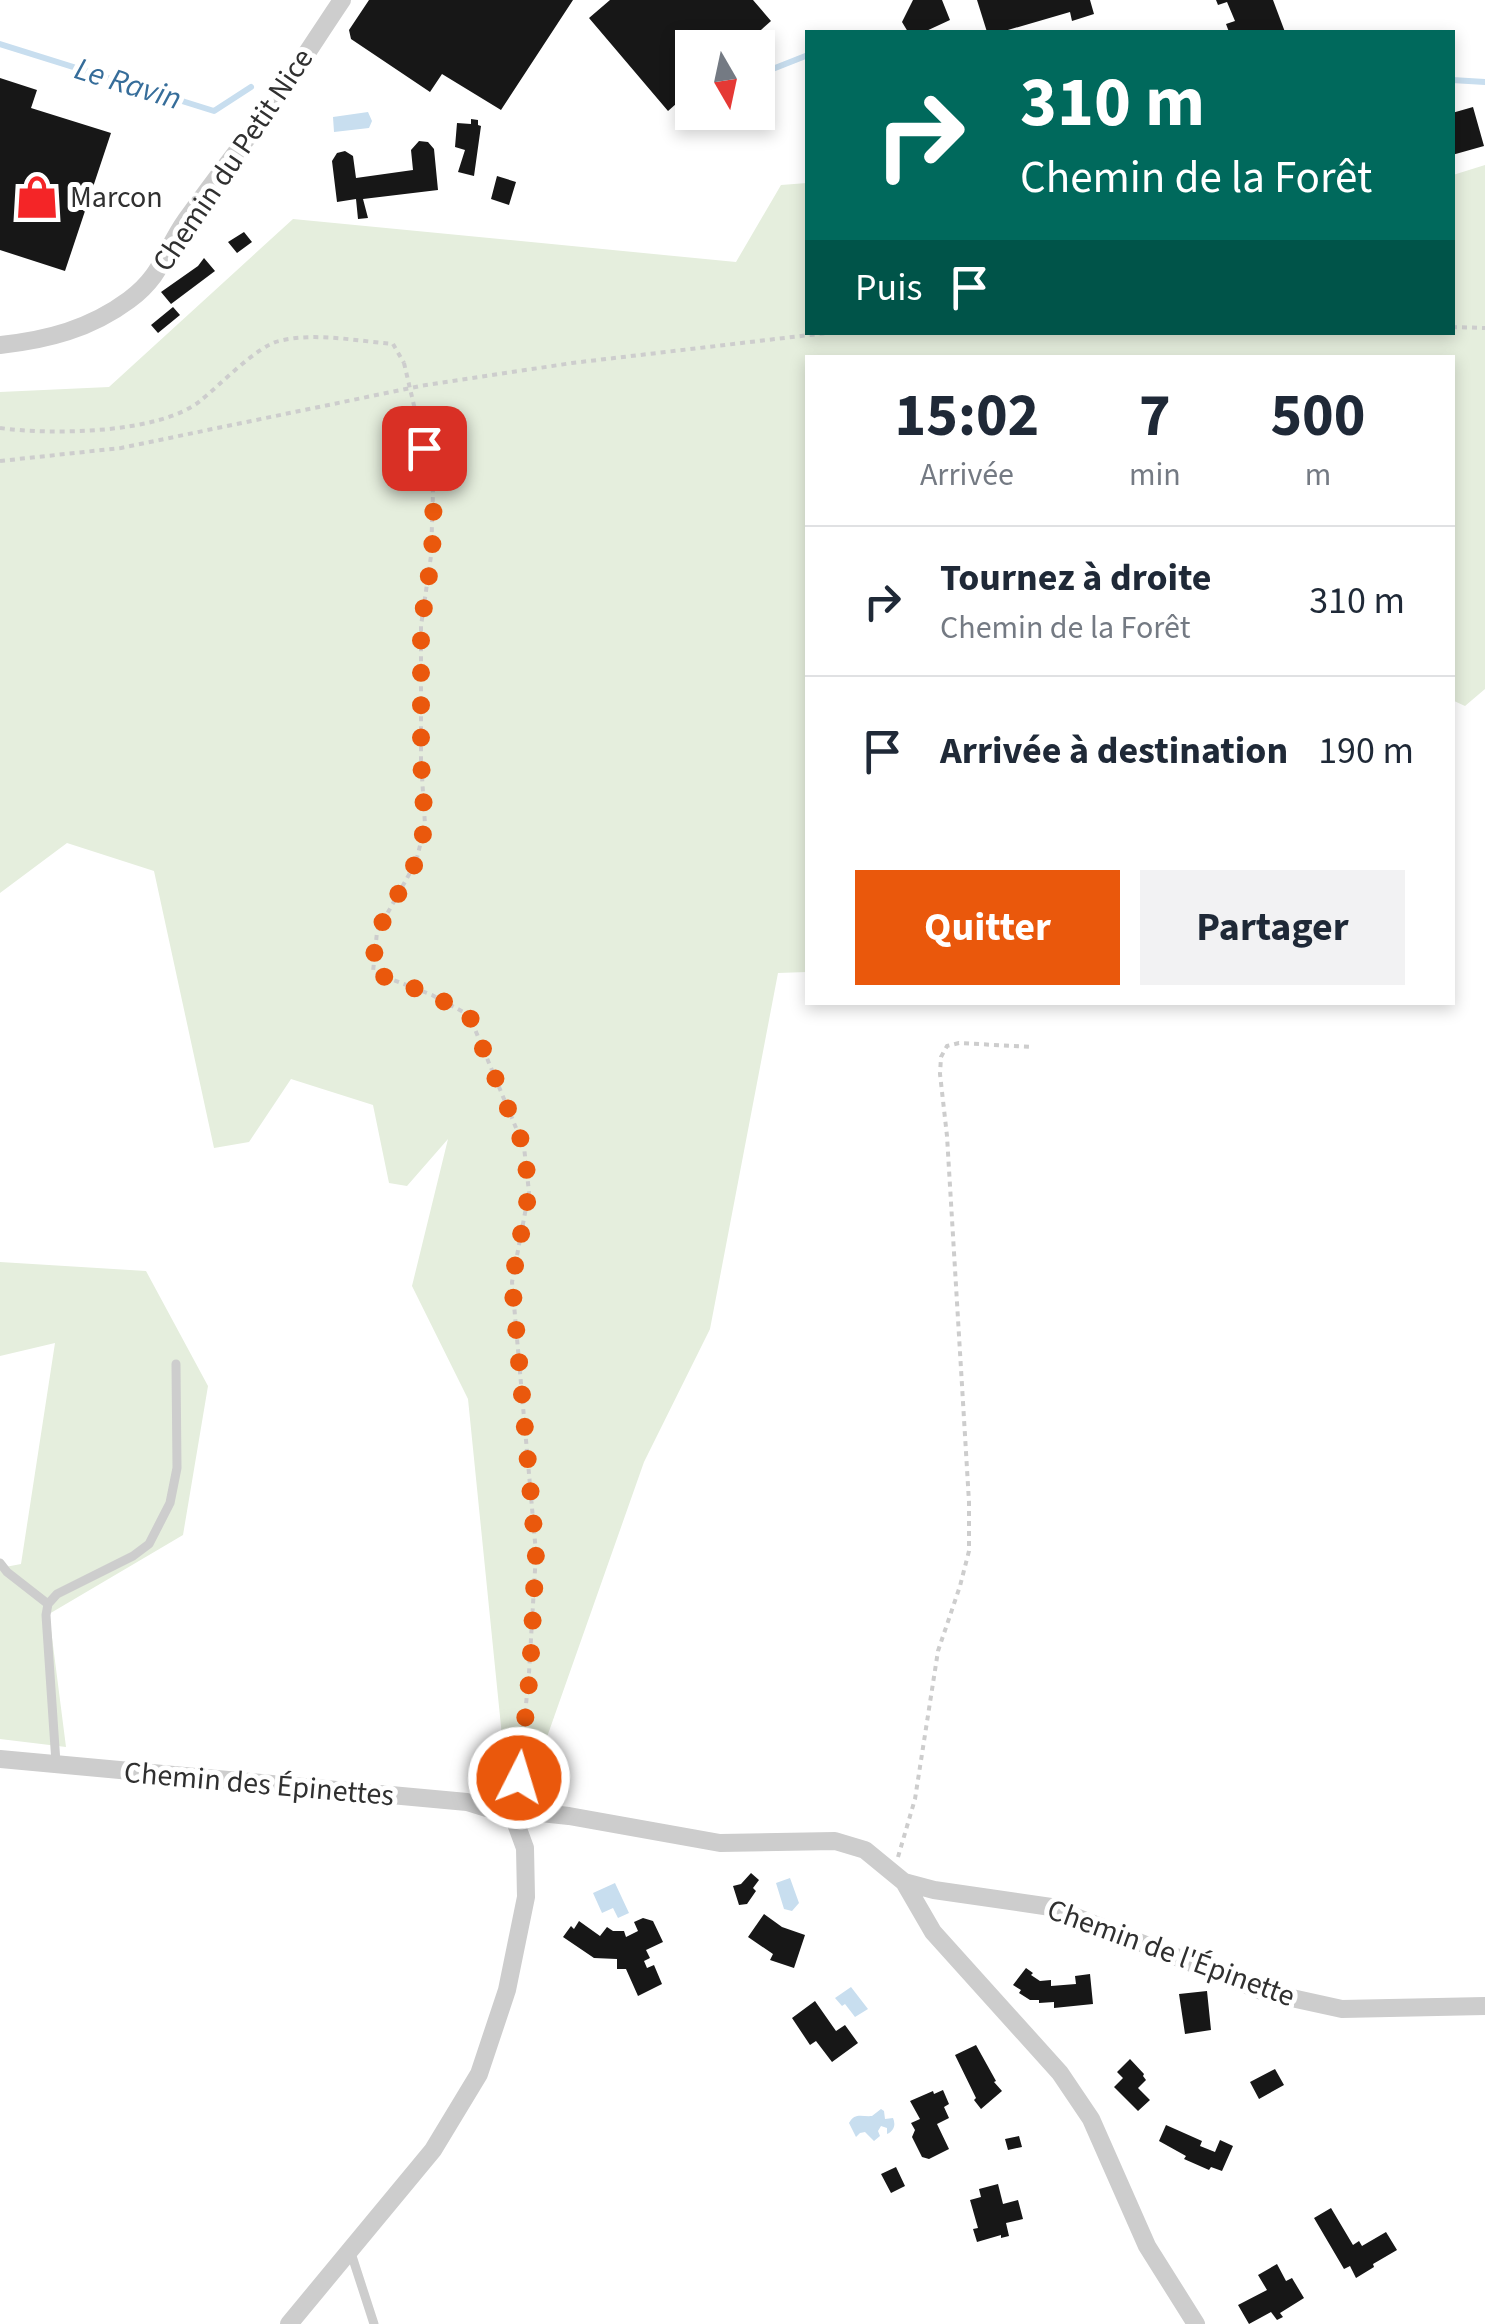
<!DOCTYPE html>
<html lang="fr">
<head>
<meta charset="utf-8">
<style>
  :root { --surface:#fff; --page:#f2f2f3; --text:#1f2937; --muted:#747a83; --line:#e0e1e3; --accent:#ea580c }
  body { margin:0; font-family:"Source Sans 3",sans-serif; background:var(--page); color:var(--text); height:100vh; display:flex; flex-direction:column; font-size:38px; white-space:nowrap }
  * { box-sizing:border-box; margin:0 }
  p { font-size:32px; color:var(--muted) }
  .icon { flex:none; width:55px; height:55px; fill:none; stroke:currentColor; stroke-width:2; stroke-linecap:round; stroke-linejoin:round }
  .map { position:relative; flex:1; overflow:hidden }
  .details { position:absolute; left:805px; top:355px; width:650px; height:650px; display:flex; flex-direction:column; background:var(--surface); border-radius:0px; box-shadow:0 5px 15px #0003 }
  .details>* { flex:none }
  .guide { position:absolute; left:805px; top:30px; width:650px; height:305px; border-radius:0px; box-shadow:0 5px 15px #0003; background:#00695c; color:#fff; overflow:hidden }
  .needle { width:65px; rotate:171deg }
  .buttons { position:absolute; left:675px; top:30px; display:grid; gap:20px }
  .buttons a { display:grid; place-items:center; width:100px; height:100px; border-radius:0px; background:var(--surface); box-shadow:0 5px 15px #0003; font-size:50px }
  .pin { position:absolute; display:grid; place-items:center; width:85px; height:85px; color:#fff; margin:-42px; border-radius:20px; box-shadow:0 5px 15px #0006 }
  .me { position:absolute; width:110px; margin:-55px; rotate:5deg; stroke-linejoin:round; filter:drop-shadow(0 0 8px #0008) }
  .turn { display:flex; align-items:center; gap:35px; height:210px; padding:0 50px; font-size:45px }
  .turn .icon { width:130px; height:130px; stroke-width:2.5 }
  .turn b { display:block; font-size:70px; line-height:85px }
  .then { display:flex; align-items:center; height:95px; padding:0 50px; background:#0003; gap:20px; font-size:38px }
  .eta { display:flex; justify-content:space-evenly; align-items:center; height:170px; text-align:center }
  .eta b { font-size:60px; font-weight:700; line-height:70px }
  .button { display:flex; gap:20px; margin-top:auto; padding:20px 50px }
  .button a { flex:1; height:115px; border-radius:0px; background:var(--accent); color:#fff; font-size:40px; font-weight:700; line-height:115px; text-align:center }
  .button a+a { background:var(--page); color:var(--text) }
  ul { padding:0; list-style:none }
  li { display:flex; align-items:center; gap:30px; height:150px; padding:0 50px; border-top:2px solid var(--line) }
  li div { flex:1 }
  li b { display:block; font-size:38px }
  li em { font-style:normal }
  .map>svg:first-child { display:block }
  .green { fill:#e5eedd }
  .water { fill:#c8deef }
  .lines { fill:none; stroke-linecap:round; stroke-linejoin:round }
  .stream { stroke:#c8deef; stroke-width:6 }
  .building { fill:#171717 }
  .path { stroke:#cdcdcd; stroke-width:4; stroke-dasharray:5 5; stroke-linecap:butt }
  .lane { stroke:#cdcdcd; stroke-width:9 }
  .street { stroke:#cdcdcd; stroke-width:18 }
  .path-bridge { stroke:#cdcdcd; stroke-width:4; stroke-dasharray:5 5; stroke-linecap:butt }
  .route { stroke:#ea580c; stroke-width:18; stroke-dasharray:0 32.4 }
  .labels { text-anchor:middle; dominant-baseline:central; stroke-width:10; stroke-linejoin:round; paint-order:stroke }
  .street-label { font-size:30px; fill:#303030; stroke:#fff }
  .poi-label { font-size:30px; fill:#303030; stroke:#fff; text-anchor:start }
  .water-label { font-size:32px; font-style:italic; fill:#366d9a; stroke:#fff }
</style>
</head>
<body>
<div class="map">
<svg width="1485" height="2324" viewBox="0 0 1485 2324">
  <rect width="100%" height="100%" fill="#fff"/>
  <path class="green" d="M1485 165V689L1465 706 1452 700V358H808L807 972 778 973 710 1329 644 1462 535 1771 505 1766 468 1399 412 1286 448 1139 407 1186 389 1183 373 1105 291 1079 249 1142 214 1148 154 871 67 843 0 893V392L109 387 293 219 736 262 781 185 807 183 808 332H1452L1453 175Z
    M0 1262 146 1271 208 1386 183 1535 49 1614 66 1747 0 1739V1568L21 1564 55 1343 0 1356Z"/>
  <path class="water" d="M368 112 372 121 369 128 334 132 333 117Z
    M790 1878 799 1903 792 1911 784 1909 776 1883Z
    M615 1883 629 1913 618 1918 613 1908 602 1913 593 1893Z
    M851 1987 868 2009 855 2017 845 2004 842 2006 835 1998Z
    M881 2109 884 2111 885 2119 893 2118C896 2125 894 2131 887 2134V2128L881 2126 878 2131 880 2136 874 2141 865 2132 860 2133 856 2137 849 2123C855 2112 862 2117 872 2116Z"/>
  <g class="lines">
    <path class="stream" d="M0 44 214 111 251 87
      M758 80 770 70 808 55
      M1452 80 1485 82
      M686 115 699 112"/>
  </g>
  <path class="building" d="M369 0H573L501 110 442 74 430 92 351 39 349 30Z
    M610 0H753L771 21 741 48H692V90L668 111 589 18Z
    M913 0H942L950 20 924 32H908L902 22Z
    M977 0H1090L1094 14 1072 21 1070 12 1001 32H987Z
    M1216 0H1273L1285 32H1229L1226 24 1235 21 1227 2 1218 5Z
    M0 78 37 90 31 108 111 133 65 271 0 250Z
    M1473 107 1484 146 1452 155V113Z
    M471 119 478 120V125L481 126 474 176 458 172 465 150 455 147 457 123 471 124Z
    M419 141 428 142 434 149 438 190 363 199 368 218 358 219 356 199 337 202 332 161 337 153 345 151 353 156 356 178 413 170 411 150Z
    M497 176 516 182 509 205 491 199Z
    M244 232 252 242 237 253 228 242Z
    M204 258 215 271 171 304 161 292 198 266Z
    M173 307 180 315 158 333 151 325Z
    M751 1873 759 1880 753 1888 756 1891 747 1904 739 1905 733 1886 741 1884Z
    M764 1914 782 1927 805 1935 794 1968 770 1960 773 1954 748 1937Z
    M643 1918 653 1921 663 1942 646 1950 650 1958 644 1961 647 1968 654 1965 662 1984 638 1996 626 1969H617V1959L594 1958 563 1937 571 1926 574 1929 579 1921 600 1936 607 1927 613 1931H624L626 1937 638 1931 634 1922Z
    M1026 1968 1033 1973 1031 1975 1040 1981 1051 1980V1986L1076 1984 1075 1976 1090 1974 1093 2004 1054 2008V2002L1039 2003V2000H1030L1019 1993 1021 1990 1013 1985Z
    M1207 1991 1211 2030 1185 2034 1179 1994Z
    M815 2001 836 2031 845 2025 858 2043 832 2062 816 2041 810 2045 792 2018Z
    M976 2045 996 2081 994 2082 1002 2091 981 2109 974 2100 976 2098 955 2055Z
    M1130 2059 1144 2074 1143 2076 1146 2080 1138 2088 1150 2100 1138 2111 1114 2087 1123 2078 1117 2072Z
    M1275 2069 1284 2085 1259 2099 1250 2082Z
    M943 2090 949 2104 944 2107 949 2118 937 2124 949 2149 929 2159 922 2157 912 2137 915 2130 911 2123 920 2119 910 2101 933 2091 934 2094Z
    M1166 2125 1202 2141 1200 2146 1215 2152 1220 2140 1233 2146 1222 2171 1211 2167 1209 2170 1184 2159 1186 2156 1159 2141Z
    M1019 2136 1022 2147 1008 2150 1005 2139Z
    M896 2167 905 2186 891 2193 881 2174Z
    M998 2184 1003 2204 1018 2200 1023 2219 1006 2223 1009 2236 1001 2238V2235L977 2242 973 2229 978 2228 970 2200 981 2197 979 2189Z
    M1331 2208 1353 2245 1359 2241 1362 2246 1386 2232 1397 2250 1373 2264 1374 2267 1356 2278 1350 2266 1344 2269 1314 2218Z
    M1277 2264 1286 2281 1292 2278 1304 2298 1280 2313 1283 2317 1277 2320 1271 2312 1249 2324 1238 2305 1267 2290 1258 2275Z"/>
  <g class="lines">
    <path class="path" d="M1452 327 1485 328
      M0 428C51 435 159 434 200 401 219 386 257 346 279 341 315 332 357 341 393 344L404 363
      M424 448 433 492 431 556 421 626V760L425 825 416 862 377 932 373 972 432 995 469 1015 524 1147 529 1192 512 1282 536 1553 529 1673 519 1778 514 1801
      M0 461 121 448 420 386 572 363 835 332
      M898 1857 915 1799 938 1651 960 1586 969 1551V1502L947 1136 940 1074 941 1057 947 1046 959 1043 1032 1047"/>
    <path class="lane" d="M0 1563 7 1572 48 1604
      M56 1763 46 1615 48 1604 57 1594 133 1556 149 1544 170 1503 177 1468 176 1364
      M351 2253 374 2324"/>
    <path class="street" d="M0 345C47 340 90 329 129 300 163 275 164 251 186 220 210 186 235 154 260 121 289 82 315 40 342 0
      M0 1759 467 1802 496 1811 515 1821
      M515 1821 541 1813 569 1816 720 1843 835 1841 865 1850 904 1882 934 1890 1051 1907 1264 1992 1342 2009 1485 2006
      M904 1882 933 1932 1060 2073 1091 2119 1147 2246 1196 2324
      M289 2324 433 2150 479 2074 507 1990 526 1897 525 1848 515 1821"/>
    <path class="path-bridge" d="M404 363 424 448"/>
  </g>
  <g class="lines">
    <path class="route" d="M424 448 434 492 432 556 421 626V760L425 826 416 862 377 932 372 972 432 995 469 1015 524 1147 529 1192 512 1282 536 1553 530 1673 519 1778"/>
  </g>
  <defs>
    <g id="shop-bare" transform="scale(3.45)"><path d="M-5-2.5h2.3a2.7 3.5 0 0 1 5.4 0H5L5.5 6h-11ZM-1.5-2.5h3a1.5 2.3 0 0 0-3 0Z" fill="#f42527" stroke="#fff" stroke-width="2.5" paint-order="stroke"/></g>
  </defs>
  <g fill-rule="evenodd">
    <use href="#shop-bare" x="37" y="197"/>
  </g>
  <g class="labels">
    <g class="street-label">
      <text transform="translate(233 160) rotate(-56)">Chemin du Petit Nice</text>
      <text transform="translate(259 1784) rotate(5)">Chemin des Épinettes</text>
      <text transform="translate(1171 1953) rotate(20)">Chemin de l'Épinette</text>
    </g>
    <g class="poi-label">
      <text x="70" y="197">Marcon</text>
    </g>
    <g class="water-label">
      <text transform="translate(128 84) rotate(17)">Le Ravin</text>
    </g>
  </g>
</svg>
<div class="buttons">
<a><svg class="needle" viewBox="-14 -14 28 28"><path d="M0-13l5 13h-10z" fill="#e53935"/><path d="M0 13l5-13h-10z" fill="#747a83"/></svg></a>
</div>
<div class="pin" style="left:424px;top:448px;background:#d93025"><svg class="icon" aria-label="arrive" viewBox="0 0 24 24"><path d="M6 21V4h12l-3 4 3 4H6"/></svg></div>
<svg class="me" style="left:519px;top:1778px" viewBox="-20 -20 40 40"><circle r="17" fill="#ea580c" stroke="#fff" stroke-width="3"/><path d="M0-11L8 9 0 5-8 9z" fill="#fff"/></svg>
<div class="guide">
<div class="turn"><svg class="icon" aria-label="right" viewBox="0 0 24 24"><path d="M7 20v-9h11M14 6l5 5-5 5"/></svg><div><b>310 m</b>Chemin de la Forêt</div></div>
<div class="then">Puis<svg class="icon" aria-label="arrive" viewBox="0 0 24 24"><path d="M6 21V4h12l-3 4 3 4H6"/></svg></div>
</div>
<section class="details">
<div class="eta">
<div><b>15:02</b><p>Arrivée</p></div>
<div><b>7</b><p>min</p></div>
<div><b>500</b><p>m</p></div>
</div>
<ul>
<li><svg class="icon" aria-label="right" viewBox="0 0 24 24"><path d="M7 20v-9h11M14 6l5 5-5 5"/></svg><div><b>Tournez à droite</b><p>Chemin de la Forêt</p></div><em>310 m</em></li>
<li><svg class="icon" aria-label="arrive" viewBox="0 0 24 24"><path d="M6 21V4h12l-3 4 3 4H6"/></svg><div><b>Arrivée à destination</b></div><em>190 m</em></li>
</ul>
<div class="button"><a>Quitter</a><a>Partager</a></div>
</section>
</div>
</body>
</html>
